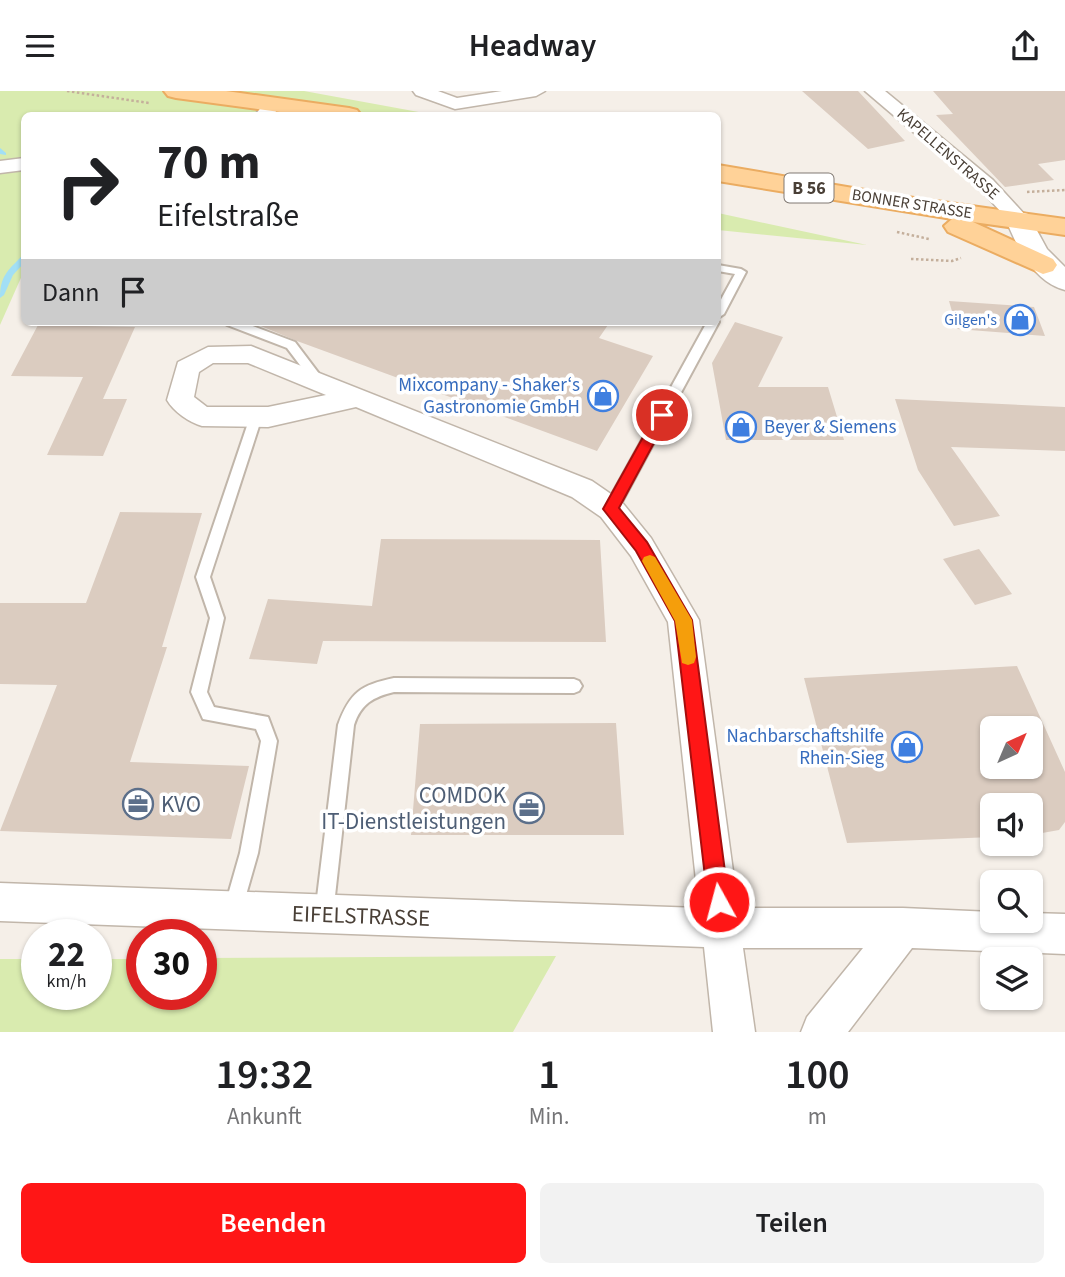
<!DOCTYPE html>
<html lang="de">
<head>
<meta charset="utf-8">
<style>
  :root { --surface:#fff; --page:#f2f2f2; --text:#202124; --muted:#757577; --accent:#ff1616 }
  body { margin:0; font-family:"Source Sans 3",sans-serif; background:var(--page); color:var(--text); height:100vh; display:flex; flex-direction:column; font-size:26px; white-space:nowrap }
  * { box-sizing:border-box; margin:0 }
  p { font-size:23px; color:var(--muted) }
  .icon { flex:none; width:38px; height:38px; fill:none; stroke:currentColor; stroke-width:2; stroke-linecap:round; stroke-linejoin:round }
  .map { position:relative; height:941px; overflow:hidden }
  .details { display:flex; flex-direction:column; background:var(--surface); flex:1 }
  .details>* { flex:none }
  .top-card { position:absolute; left:21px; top:21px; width:700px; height:214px; border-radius:10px; box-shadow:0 2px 5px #0004; background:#fff; color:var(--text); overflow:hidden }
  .needle { width:46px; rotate:44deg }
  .tools { position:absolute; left:980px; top:625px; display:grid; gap:14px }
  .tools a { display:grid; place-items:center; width:63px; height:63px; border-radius:10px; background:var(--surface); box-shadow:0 2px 5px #0004; font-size:35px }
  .speed { position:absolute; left:21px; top:828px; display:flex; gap:14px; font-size:35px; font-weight:700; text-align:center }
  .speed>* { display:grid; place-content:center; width:91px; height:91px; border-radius:50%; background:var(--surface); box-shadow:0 2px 5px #0004; line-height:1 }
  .speed small { font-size:18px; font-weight:400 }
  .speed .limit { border:10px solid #d22; background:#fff; color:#111 }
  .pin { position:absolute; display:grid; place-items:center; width:60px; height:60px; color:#fff; margin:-30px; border:4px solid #fff; border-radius:50%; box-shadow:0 2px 7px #0007 }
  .me { position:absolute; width:77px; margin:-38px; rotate:353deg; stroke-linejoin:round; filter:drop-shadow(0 0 5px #0008) }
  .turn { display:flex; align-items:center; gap:24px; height:147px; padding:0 21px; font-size:32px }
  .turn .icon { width:91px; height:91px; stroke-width:2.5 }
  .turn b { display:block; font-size:49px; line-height:60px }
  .then { display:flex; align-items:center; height:66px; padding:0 21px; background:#0003; gap:14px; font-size:26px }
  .eta { display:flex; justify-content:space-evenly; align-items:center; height:119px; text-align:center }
  .eta b { font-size:42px; font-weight:600; line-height:49px }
  .cta { display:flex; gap:14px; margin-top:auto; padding:14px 21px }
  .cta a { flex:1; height:80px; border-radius:10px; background:var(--accent); color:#fff; font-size:28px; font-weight:600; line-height:80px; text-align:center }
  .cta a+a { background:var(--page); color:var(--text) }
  header { display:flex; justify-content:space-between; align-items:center; height:91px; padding:0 21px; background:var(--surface); font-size:32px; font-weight:600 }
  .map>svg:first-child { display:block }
  .green { fill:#d9ebaf }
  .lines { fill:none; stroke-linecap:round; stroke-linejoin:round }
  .stream { fill:#a2dff5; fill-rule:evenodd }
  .building { fill:#dbccc0; fill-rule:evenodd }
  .service-casing { stroke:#c1b6aa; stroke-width:4 }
  .minor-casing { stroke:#c1b6aa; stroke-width:3 }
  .tertiary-casing { stroke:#c1b6aa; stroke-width:3 }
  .primary-casing { stroke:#ebac61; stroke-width:4 }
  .path { stroke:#c4af9b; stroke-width:2.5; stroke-dasharray:2.5 2.5; stroke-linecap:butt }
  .service { fill:#fff; fill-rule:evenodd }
  .minor { fill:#fff; fill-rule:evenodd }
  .tertiary { fill:#fff; fill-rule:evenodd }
  .primary { fill:#ffd298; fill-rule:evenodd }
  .route { fill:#ff1616; stroke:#a60e0e; stroke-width:2 }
  .slow { fill:#f59e0b }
  .labels { text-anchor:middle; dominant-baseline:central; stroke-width:7; stroke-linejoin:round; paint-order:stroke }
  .far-street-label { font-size:16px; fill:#493f36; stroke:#fff }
  .far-shop-label { font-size:16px; fill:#366cbe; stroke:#fff; text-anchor:end }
  .shield { fill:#fff; stroke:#807972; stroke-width:2 }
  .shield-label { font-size:18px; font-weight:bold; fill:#493f36 }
  .shop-label { font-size:19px; fill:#366cbe; stroke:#fff; text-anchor:end }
  .near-service-label { font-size:23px; fill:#4e5e75; stroke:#fff; text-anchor:end }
  .near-street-label { font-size:23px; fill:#493f36; stroke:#fff }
</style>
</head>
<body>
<header><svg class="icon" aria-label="menu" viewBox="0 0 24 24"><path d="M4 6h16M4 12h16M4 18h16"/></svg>Headway<svg class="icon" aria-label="share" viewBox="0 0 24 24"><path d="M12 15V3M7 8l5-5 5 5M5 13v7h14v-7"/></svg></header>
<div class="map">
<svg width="1065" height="941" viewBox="0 0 1065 941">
  <rect width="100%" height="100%" fill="#f5efe8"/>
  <path class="green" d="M0 0H304L435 24H24V180L0 234Z
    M718 122 867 154 718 139Z
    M556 865 513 941H0V868H37V903H96V868H142V903H201V867Z"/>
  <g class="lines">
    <path class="stream" d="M0 57 6 62V64L0 63Z
      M21 166H24V172L13 184 4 204 0 207C0 186 7 180 21 166Z"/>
  </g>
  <path class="building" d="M802 0H858L905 50 868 58Z
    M933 0H1065V69L1038 73 1054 89 1005 96 936 24 953 23Z
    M949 210 1034 216 1045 245 957 238Z
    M256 231H610L599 247 653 265 597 360 297 250 256 233Z
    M735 231 783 246 758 296H828L844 349H726L712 272Z
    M38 234 135 236 103 308H127L103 365 47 364 83 286 11 285Z
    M895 308 1065 316V360L951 356 1000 425 954 435 918 379Z
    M120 421 202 422 162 556H167L130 671 249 675 231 748 0 740 57 594 0 593V512H86Z
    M381 448 600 449 606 551 323 550 317 573 249 568 268 508 372 515Z
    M979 458 1012 503 975 514 943 468Z
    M1017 575 1065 681V731L1059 739 1031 744V714H992V746L847 752 804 587ZM992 637H1031V676H992Z
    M616 632 624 744H411L420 633Z"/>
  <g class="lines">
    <g class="service-casing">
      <path id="service" d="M718 174 741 178 746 181 724 223 718 227V214L735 183 718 180Z
        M718 229 719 231 616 422H606L604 418 606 414 707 231Z
        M225 231H242L295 251 323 288V294H315L287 257 227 234Z
        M256 321 262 326 210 486 224 527 207 601 214 616 268 626 277 650 258 762 242 818 239 824 233 827 227 824 224 818 240 762 261 650 256 638 203 628 191 601 210 527 196 486 250 326Z
        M394 587 574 588 579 590 582 595 579 600 574 602 394 601C373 606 361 613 354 634L333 823 330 829 324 832 318 829 315 823 338 634C350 601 361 594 394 587Z"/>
    </g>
    <g class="minor-casing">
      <path id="minor" d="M413 0H438L457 7 502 0H545L536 5 455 18 416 4Z
        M865 0H885L993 89 1026 125 1030 129 1026 133H1012L979 97Z
        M273 8 282 13 273 24H255L267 9Z
        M24 67V79L0 82V70Z
        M251 255 592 390 621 410 651 447 699 529 738 817H903L992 821V830H1031V822L1065 823V863L912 857 848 941H801L807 926 863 857H743L755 941H713L704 856 0 830V792L699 817 668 531 631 465 601 426 572 406 356 316 268 336 202 335C189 331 174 321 167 309L178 271 208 256ZM213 272H248L326 304 268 316H207L194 306 199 281Z"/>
    </g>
    <g class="tertiary-casing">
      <path id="tertiary" d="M1019 121 1028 123 1047 158 1065 176V199C1034 191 1017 156 1006 129L1010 123Z"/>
    </g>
    <g class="primary-casing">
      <path id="primary" d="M164 0H226L349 17 357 19 361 24H302L176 7 168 5Z
        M718 74 900 105 1065 128V144L973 131 1053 168 1057 174 1053 180 1043 183 948 141 944 135 952 128 718 90Z"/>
    </g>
    <path class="path" d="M67 0 149 12
      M1027 101 1065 99
      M897 141 929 148
      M911 168 952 170 961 167"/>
    <use href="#service" class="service"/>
    <use href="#minor" class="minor"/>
    <use href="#tertiary" class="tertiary"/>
    <use href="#primary" class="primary"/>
  </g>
  <path class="route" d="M662 319 669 324 619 417 647 451 692 529 729 811 726 818 719 821 711 818 708 811 675 530 636 460 603 418 657 321Z"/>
  <path class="slow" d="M650 464 655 466 692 529 696 566 694 572 688 574 682 572 675 530 642 470 644 466Z"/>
  <defs>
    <g id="shop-ring" transform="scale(1.575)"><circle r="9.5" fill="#fff" stroke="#3f7fe0" stroke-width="1.5"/><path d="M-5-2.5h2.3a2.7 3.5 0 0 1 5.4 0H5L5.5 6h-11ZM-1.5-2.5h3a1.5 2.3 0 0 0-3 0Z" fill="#3f7fe0"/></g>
    <g id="office-ring" transform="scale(1.575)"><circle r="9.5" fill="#fff" stroke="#5c6f8a" stroke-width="1.5"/><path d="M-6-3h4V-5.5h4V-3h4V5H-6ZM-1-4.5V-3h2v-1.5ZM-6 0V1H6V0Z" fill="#5c6f8a"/></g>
  </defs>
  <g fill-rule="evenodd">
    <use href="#shop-ring" x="1020" y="229"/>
    <use href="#shop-ring" x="603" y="305"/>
    <use href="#shop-ring" x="741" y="336"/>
    <use href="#shop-ring" x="907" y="656"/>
    <use href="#office-ring" x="138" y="713"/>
    <use href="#office-ring" x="529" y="717"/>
  </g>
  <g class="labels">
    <g class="far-street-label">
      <text transform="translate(948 63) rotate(41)">KAPELLENSTRASSE</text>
      <text transform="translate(912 113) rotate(9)">BONNER STRASSE</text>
    </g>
    <g class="far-shop-label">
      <text x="997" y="229">Gilgen's</text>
    </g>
    <rect class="shield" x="784.5" y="82.5" width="49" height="29" rx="5"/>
    <g class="shield-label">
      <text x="809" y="97">B 56</text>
    </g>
    <g class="shop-label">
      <text x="580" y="294">Mixcompany - Shaker‘s<tspan x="580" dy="22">Gastronomie GmbH</tspan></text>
      <text x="764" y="336" text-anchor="start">Beyer &amp; Siemens</text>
      <text x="884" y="645">Nachbarschaftshilfe<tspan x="884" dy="22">Rhein-Sieg</tspan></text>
    </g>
    <g class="near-service-label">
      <text x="506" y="704">COMDOK<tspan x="506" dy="26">IT-Dienstleistungen</tspan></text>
      <text x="161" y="713" text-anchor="start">KVO</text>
    </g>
    <g class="near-street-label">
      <text transform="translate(361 825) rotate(2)">EIFELSTRASSE</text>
    </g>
  </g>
</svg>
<div class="tools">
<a><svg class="needle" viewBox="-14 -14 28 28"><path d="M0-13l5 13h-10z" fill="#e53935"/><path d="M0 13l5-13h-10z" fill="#757577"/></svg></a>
<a><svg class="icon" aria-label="sound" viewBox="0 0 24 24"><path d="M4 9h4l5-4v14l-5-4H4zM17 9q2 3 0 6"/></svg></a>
<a><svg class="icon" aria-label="search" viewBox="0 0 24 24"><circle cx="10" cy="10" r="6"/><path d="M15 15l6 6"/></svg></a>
<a><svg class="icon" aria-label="layers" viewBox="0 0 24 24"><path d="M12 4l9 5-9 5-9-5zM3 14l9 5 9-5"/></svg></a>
</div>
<div class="speed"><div>22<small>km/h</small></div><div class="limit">30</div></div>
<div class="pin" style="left:662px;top:324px;background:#d93025"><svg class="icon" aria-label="arrive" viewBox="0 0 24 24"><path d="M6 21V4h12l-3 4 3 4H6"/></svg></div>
<svg class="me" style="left:719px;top:811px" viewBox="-20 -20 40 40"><circle r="17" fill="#ff1616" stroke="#fff" stroke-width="3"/><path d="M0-11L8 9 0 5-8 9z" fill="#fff"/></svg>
<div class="top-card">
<div class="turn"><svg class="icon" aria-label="right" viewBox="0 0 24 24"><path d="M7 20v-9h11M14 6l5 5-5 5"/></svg><div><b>70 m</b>Eifelstraße</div></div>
<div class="then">Dann<svg class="icon" aria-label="arrive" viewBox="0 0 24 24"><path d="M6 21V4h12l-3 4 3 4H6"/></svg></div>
</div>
</div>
<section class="details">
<div class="eta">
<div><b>19:32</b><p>Ankunft</p></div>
<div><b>1</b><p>Min.</p></div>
<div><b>100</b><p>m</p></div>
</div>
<div class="cta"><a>Beenden</a><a>Teilen</a></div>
</section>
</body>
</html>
